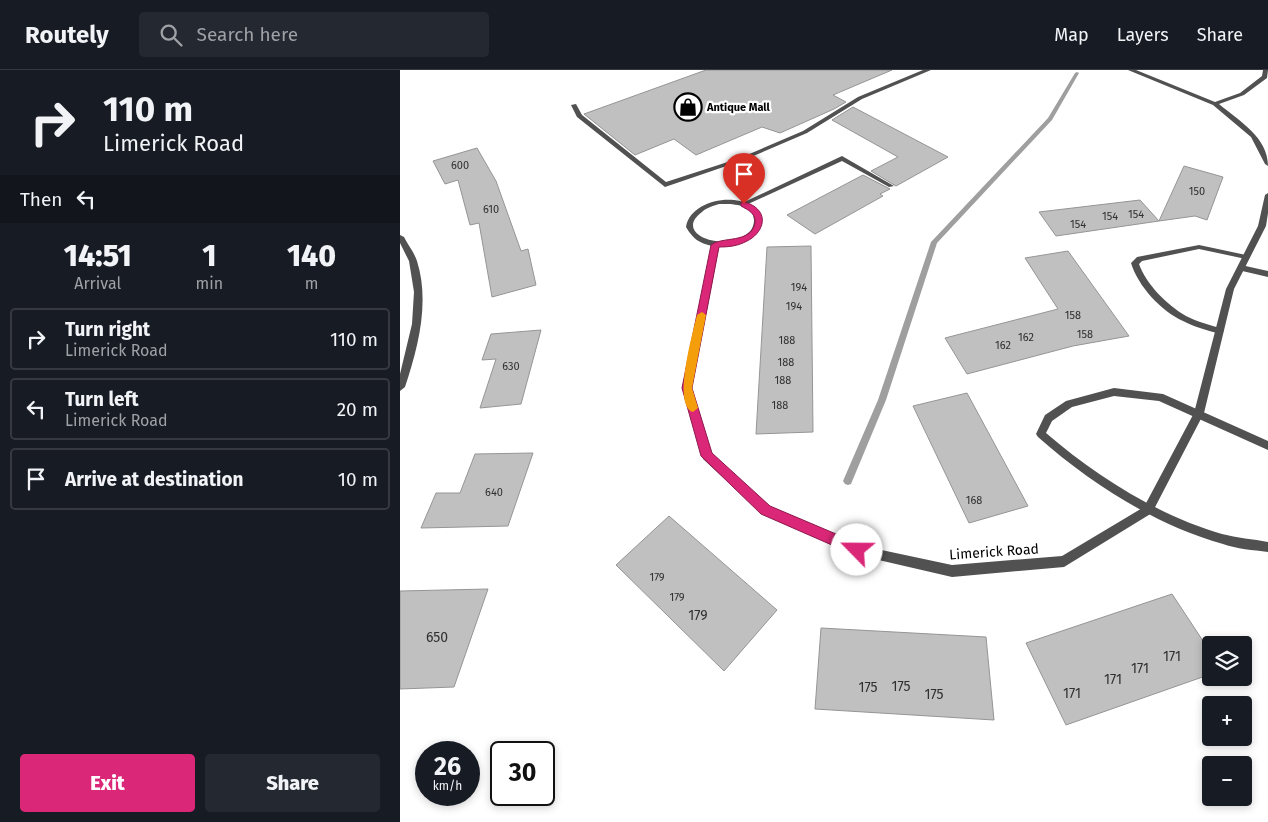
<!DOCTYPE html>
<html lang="en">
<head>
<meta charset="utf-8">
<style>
  :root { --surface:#171b24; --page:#242831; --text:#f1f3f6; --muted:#9ea1a6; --line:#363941; --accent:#db2777 }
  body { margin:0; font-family:"Fira Sans",sans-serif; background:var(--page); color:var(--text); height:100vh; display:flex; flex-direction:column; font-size:19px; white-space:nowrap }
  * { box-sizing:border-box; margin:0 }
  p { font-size:16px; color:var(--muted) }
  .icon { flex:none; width:28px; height:28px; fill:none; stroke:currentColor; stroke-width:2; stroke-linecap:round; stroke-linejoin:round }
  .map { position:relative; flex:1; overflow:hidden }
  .drawer { display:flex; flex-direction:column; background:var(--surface); width:400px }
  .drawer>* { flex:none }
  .top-card { background:#171b24; color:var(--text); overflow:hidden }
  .buttons { position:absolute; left:802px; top:566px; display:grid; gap:10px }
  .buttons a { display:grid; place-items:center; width:50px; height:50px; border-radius:5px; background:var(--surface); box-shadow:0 2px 8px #0003; font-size:25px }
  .speed { position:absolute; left:15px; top:671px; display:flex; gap:10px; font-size:25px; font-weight:700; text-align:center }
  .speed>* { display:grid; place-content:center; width:65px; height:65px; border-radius:50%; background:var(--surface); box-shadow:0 2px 8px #0003; line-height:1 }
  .speed small { font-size:12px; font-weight:400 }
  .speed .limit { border:2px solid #111; border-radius:8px; background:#fff; color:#111 }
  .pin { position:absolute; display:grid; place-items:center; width:42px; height:42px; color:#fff; margin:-51px -21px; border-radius:50% 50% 50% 0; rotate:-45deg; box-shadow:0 0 5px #0007 }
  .pin .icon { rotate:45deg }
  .me { position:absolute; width:55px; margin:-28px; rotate:293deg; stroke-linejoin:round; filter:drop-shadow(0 0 4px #0008) }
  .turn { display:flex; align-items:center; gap:18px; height:105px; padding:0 20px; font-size:22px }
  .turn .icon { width:65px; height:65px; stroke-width:2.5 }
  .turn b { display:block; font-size:35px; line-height:42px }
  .then { display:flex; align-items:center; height:48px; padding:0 20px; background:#0003; gap:10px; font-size:19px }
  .eta { display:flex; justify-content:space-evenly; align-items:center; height:85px; text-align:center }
  .eta b { font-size:30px; font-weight:800; line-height:35px }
  .cta { display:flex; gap:10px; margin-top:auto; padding:10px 20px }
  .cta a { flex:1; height:58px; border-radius:5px; background:var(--accent); color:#fff; font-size:20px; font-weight:800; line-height:58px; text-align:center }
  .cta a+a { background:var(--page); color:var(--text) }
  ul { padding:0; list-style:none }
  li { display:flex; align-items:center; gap:15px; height:62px; margin:0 10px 8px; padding:0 10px; border:2px solid var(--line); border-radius:5px }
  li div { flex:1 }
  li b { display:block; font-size:19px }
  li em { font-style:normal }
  header { display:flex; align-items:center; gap:30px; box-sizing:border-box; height:70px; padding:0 25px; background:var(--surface); border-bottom:1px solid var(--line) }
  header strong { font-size:24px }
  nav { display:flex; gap:28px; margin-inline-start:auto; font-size:18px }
  .search { width:350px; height:45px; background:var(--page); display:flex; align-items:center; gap:12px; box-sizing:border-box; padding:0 18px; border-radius:5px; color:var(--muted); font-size:19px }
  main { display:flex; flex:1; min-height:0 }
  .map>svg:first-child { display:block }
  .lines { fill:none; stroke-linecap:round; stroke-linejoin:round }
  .stream { fill:#9f9f9f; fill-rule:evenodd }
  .building { fill:#c0c0c0; stroke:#959595 }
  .service { fill:#515151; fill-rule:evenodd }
  .minor { fill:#515151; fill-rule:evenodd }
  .route { fill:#db2777; stroke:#8e194d }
  .slow { fill:#f59e0b }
  .labels { text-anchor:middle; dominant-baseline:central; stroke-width:4.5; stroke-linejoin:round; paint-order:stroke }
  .far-poi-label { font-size:11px; font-weight:bold; fill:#000; stroke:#fff; text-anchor:start }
  .number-label { font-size:11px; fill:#303030 }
  .street-label { font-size:14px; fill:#000; stroke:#fff }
  .near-number-label { font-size:14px; fill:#303030 }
</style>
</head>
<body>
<header>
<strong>Routely</strong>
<div class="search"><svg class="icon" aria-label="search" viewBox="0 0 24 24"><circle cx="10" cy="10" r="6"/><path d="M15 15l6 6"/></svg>Search here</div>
<nav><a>Map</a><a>Layers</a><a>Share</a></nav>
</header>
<main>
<section class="drawer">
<div class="top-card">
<div class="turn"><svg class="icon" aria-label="right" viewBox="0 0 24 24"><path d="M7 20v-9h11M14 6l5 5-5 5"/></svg><div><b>110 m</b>Limerick Road</div></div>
<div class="then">Then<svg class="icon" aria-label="left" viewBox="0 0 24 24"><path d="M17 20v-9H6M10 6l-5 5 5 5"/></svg></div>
</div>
<div class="eta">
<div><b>14:51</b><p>Arrival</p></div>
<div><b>1</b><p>min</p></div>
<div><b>140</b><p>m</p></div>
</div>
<ul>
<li><svg class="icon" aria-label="right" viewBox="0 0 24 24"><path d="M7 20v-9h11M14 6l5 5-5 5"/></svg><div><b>Turn right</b><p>Limerick Road</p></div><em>110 m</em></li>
<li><svg class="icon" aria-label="left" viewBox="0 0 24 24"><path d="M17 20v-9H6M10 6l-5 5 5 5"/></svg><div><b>Turn left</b><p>Limerick Road</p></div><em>20 m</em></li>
<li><svg class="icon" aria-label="arrive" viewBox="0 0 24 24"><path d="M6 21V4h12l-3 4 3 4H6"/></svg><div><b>Arrive at destination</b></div><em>10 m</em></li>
</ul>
<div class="cta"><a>Exit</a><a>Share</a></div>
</section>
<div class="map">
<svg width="868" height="752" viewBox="0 0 868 752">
  <rect width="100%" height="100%" fill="#fff"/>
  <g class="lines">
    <path class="stream" d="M677 2 679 3 652 50 537 173 486 330 451 414 448 415 445 414 443 411 478 330 531 172 648 48 675 3Z"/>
  </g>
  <path class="building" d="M306 0H492L433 25 446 32 434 39 380 63 362 57 296 85 274 69 235 85 184 44Z
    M453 37 548 87 496 116 471 101 498 87 432 50Z
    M77 78 96 111 121 181 128 179 136 215 92 227 79 153 70 155 58 110 45 114 33 91Z
    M784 96 823 107 807 150 795 146 759 151Z
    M463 105 490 119 480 124 483 126 415 164 387 145Z
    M740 130 759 151 656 166 639 142Z
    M411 176 413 362 356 364 367 177Z
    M668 181 729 266 673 276 567 304 545 268 658 239 625 188Z
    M141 260 121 334 80 338 96 289 82 290 91 264Z
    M567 323 628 436 569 453 513 336Z
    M133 383 108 456 21 458 36 423H60L75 384Z
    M269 446 377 540 324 601 216 495Z
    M88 519 54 617 0 619V521Z
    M772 524 811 583V604L666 655 626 573Z
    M421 558 586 567 594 650 415 639Z"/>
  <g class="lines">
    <path class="service" d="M523 0H531L462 29 407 63 344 90 265 117 177 47 171 35 176 34 182 45 266 112 340 88 403 61 458 27Z
      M442 86 494 116 489 117 442 91 346 135 340 134Z
      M799 175 846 185 850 187 846 189 799 179 742 191 739 194C746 214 767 235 786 246 797 252 811 255 823 259L824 261 820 264C807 260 794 257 783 251 761 241 738 216 731 193L737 187Z
      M841 195 868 201V207L838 200 837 198Z
      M714 318 763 324 868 371V380L759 331 714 326 672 337 652 351 646 363C696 406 759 446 822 464 837 468 853 469 868 472V482C853 480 837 479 823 474 755 455 690 413 638 367L636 364 645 345 666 331Z"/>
    <path class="minor" d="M728 0H736L815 32 840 23 862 6 863 0H868L867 8 844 25 819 34C839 51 868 67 868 96L865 94 851 67 813 35Z
      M868 123V143L866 156 834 219 804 343 752 443 664 497 552 507 457 485 362 443 303 389 282 318 312 176C299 173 293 169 286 157 291 125 356 119 361 151 358 171 337 176 319 177L292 318 311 384 370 437 458 475 552 495 662 486 744 437 794 343 826 219 858 156 865 125ZM319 134C330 134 353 133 354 150 354 155 352 160 348 163 325 183 272 164 302 142 306 138 313 136 319 134Z
      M0 165 4 167C8 175 14 182 17 191 30 232 18 278 5 317L0 321V304L12 254 14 222 9 191 0 173Z"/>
  </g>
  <path class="route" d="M341 132C346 132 348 133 352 135 370 145 362 164 347 171 338 176 329 177 319 177L292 318 312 383 370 436 462 475 464 480 462 484 457 486 361 444 301 386 282 318 311 175C322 166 351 174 355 153 356 143 348 140 341 136Z"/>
  <path class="slow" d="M302 242 306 245 292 318 298 338 293 342C272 335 293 262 297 245Z"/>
  <defs>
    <g id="shop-ring" transform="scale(1.4375)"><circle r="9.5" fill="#fff" stroke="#000" stroke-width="1.5"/><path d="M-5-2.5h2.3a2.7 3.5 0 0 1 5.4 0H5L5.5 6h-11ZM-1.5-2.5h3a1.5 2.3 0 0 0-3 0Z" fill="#000"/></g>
  </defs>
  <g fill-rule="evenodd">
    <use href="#shop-ring" x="288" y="37"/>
  </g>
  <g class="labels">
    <g class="far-poi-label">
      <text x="307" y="37">Antique Mall</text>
    </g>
    <g class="number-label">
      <text x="60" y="95">600</text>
      <text x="797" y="121">150</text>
      <text x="91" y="139">610</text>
      <text x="736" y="144">154</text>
      <text x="710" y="146">154</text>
      <text x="678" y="154">154</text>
      <text x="399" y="217">194</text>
      <text x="394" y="236">194</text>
      <text x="673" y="245">158</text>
      <text x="685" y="264">158</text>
      <text x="626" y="267">162</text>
      <text x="387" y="270">188</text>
      <text x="603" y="275">162</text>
      <text x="386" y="292">188</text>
      <text x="111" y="296">630</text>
      <text x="383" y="310">188</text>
      <text x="380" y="335">188</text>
      <text x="94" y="422">640</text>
      <text x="574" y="430">168</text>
      <text x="257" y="507">179</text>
      <text x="277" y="527">179</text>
    </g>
    <g class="street-label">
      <text transform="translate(594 482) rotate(-4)">Limerick Road</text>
    </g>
    <g class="near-number-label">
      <text x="298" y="545">179</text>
      <text x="37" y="567">650</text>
      <text x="772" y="586">171</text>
      <text x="740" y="598">171</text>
      <text x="713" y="609">171</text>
      <text x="501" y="616">175</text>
      <text x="468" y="617">175</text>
      <text x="672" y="623">171</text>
      <text x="534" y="624">175</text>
    </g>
  </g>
</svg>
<div class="buttons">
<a><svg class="icon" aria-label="layers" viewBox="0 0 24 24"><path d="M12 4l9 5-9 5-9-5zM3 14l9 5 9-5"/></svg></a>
<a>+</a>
<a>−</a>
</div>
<div class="speed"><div>26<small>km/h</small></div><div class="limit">30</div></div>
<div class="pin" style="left:344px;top:134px;background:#d93025"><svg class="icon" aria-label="arrive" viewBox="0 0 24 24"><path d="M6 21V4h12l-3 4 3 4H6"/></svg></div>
<svg class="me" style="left:457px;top:480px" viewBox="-20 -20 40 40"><circle r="19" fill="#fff"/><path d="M0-13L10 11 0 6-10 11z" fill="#db2777"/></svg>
</div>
</main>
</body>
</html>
